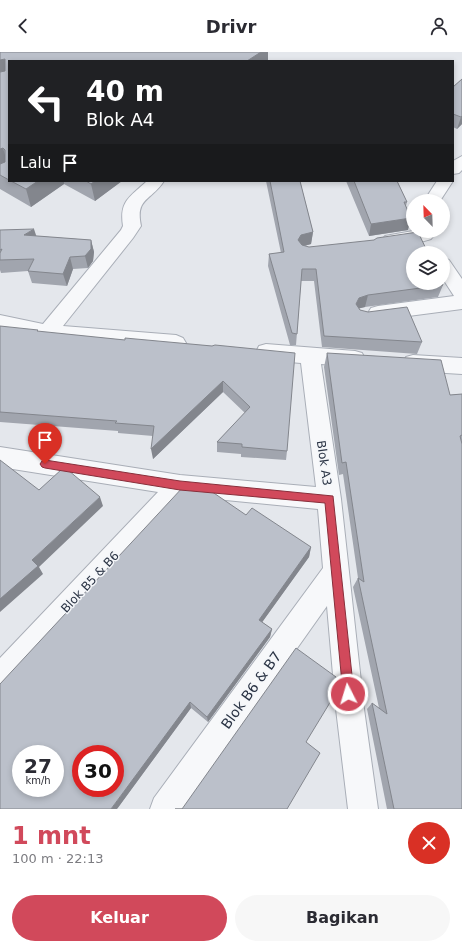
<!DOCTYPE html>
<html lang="id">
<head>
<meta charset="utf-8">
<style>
  :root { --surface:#fff; --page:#f7f7f7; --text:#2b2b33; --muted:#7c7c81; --accent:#d1495b }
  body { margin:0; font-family:"DejaVu Sans",sans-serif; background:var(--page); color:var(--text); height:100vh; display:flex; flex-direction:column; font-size:15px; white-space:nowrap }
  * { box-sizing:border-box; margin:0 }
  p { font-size:13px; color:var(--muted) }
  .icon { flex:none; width:22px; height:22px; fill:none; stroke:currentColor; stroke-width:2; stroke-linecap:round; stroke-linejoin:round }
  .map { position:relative; height:757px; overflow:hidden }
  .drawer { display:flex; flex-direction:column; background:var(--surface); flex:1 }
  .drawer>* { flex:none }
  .guide { position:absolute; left:8px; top:8px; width:446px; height:122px; border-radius:0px; box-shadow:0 2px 6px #0003; background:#202124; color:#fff; overflow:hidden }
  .needle { width:26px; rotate:337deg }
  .buttons { position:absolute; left:406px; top:142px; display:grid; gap:8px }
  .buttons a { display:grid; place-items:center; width:44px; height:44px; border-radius:50%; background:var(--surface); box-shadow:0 2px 6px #0003; font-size:20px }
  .speed { position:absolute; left:12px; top:693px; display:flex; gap:8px; font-size:20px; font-weight:700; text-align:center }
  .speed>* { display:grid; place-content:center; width:52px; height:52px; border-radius:50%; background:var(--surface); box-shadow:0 2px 6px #0003; line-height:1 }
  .speed small { font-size:10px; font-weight:400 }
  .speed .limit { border:6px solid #d22; background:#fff; color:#111 }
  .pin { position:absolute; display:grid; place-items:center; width:34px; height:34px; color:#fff; margin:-41px -17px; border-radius:50% 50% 50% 0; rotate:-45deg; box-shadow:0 0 4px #0007 }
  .pin .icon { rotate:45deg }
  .me { position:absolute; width:44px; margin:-22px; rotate:355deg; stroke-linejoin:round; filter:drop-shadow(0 0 3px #0008) }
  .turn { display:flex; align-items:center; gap:14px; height:84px; padding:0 12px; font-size:18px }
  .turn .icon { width:52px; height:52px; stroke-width:2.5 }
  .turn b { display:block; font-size:28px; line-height:34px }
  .then { display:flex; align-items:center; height:38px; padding:0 12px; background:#0003; gap:8px; font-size:15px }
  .round { display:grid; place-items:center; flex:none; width:42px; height:42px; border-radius:21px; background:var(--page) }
  .head { display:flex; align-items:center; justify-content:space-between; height:68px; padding:0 12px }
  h1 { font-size:24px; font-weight:800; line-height:30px; color:var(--accent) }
  .cta { display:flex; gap:8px; margin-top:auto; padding:8px 12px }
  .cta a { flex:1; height:46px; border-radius:24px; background:var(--accent); color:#fff; font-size:16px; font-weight:800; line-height:46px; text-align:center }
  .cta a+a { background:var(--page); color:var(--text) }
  header { display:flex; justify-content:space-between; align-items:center; height:52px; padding:0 12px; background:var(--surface); font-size:18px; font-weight:800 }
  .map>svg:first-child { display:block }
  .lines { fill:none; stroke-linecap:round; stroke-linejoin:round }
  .minor-casing { stroke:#a9aeb7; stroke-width:2 }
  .minor { fill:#f7f8fa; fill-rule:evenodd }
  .wall { fill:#a1a5ae }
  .shaded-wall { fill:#83868d }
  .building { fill:#bbc0ca; stroke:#83868d; fill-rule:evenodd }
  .route { fill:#d1495b; stroke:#882f3b }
  .labels { text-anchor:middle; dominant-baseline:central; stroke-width:3; stroke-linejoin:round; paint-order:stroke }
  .street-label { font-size:12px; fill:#2b3445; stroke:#f4f6f9 }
  .near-street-label { font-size:14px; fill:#2b3445; stroke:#f4f6f9 }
</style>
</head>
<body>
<header><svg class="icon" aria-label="back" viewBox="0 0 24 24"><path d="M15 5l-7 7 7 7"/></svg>Drivr<svg class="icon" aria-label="person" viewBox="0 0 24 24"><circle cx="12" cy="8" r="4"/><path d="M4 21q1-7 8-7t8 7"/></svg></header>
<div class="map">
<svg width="462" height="757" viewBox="0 0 462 757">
  <rect width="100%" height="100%" fill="#e4e7ec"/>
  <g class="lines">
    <g class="minor-casing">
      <path id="minor" d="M462 104V118L459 121 453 122V109Z
        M147 129H164C151 149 135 146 141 174L133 186 63 274 176 283 183 286 186 291 183 296 176 299 47 287 0 277V263L43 272 121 178 123 174C119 149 130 145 147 129Z
        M437 129H453L440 149H424Z
        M413 179H431L434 183 431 187C418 191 398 196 385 192L382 188 385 184Z
        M443 206 449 208 462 227V257L378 268 371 266 368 261 371 256 378 254 454 244 443 227Z
        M266 292 355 299 362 301 365 307 362 313 355 315 321 312 341 447 364 657 378 757H348L336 657 327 554 183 757H150L154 746 323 516 318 457 185 444 10 636 0 640V606L158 440 0 415V395L180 423 316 435 301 311 266 308 259 306 256 300 259 294Z
        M413 303 462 306V322L413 319 406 317 403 311 406 305Z"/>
    </g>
    <use href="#minor" class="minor"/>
  </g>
  <path class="wall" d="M0 0H268V9H9V129H122L95 149 64 132 31 155 0 137Z
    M462 27V72L457 77 453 75V35Z
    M266 129H300L313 180 311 192 304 194 443 233 438 245 365 255 359 256 360 258 422 290 417 302 322 295 314 229H301L296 293H290L268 214 269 202 281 201Z
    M346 129H397L407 150 406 154 408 178 369 184Z
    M0 178 36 184 91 188 94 200 93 209 88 216 73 217 67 234 32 231 28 219 1 221 0 218Z
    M0 274 39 280 125 288 212 294 287 399 286 408 241 405V402L217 400V390L245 361 223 340 153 407V384L118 381V379L0 370Z
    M327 301 450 343 462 342V757H387L367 657 372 651 379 656 353 535 358 526 343 422 339 423 324 315Z
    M246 463 311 495 309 505 262 570 272 577 270 585 208 670 191 656 117 757Z"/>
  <path class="shaded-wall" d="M261 0H268V9H247Z
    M5 7 9 21 0 27V8Z
    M462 64V72L457 77 461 65Z
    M3 96 8 114 0 117V97Z
    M38 129H64V132L31 155 26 137Z
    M95 129H122L95 149 91 132Z
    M411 166 408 178 369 184 371 172Z
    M34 177 38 189 24 183Z
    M313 180 311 192 300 195 298 188 301 183Z
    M91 188 94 200 93 209 88 216 85 204Z
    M70 205 73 217 67 234 63 222Z
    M368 243 365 255 357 257 356 252 359 246Z
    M223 329V340L153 407 151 397Z
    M100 445 103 454 39 515 43 522 0 560V547L32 508Z
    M311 495 309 505 258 576 259 568Z
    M272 577 270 585 208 670 207 665Z
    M190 650 191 656 117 757H111Z"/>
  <path class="building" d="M0 0H261L247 9H9V128L0 123V112L5 110V98L3 96 0 97V20L5 19V7L0 8Z
    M462 27V64L461 65 453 62V35Z
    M11 129H38L26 137Z
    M86 129H95L91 132Z
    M270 129H300L313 180 301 183 298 188 302 193 309 195 374 188 377 186 418 180 428 201H413V231H442L443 233 368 243 359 246 356 252 360 258 368 260 407 255 422 290 324 284 316 217H302L297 282 292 281 269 202 284 200Z
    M354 129H397L407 150H404L411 166 371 172Z
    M34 177 24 183 91 188V197L85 204 70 205 63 222 28 219 34 207 0 208V201L2 197 0 198V178Z
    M0 274 38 278 37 279 125 288V286L212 294 215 293 295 301 287 399 242 395V392L217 390 250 355 223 329 151 397 154 374 115 371 117 369 0 360Z
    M327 301 441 308 450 343 462 342V383L460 384 462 392V757H394L372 651 387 662 358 526 364 530 346 410 342 411Z
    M0 408 39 438 62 417 68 418 100 445 32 508 38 514 0 547Z
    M184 434 208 437 246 463 252 456 311 495 259 568 272 577 207 665 190 650 111 757H0V632ZM21 702H55V736H21ZM81 702H115V736H81Z
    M296 596 336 625 337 639 306 690 320 701 287 757H175H182Z"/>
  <path class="route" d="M45 408 180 429 333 444 354 642 353 646 348 648 344 646 343 642 325 451 180 438 45 416 42 415 40 412 42 409Z"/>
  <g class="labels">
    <g class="street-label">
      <text transform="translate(324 411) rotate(82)">Blok A3</text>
      <text transform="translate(90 530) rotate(-47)">Blok B5 &amp; B6</text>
    </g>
    <g class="near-street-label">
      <text transform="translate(251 638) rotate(-54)">Blok B6 &amp; B7</text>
    </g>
  </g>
</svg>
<div class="buttons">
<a><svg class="needle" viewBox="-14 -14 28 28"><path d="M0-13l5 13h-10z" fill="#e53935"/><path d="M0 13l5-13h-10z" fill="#7c7c81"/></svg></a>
<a><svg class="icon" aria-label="layers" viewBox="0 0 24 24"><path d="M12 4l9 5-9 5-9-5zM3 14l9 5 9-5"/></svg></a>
</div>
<div class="speed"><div>27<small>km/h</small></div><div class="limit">30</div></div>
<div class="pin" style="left:45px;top:412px;background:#d93025"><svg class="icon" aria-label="arrive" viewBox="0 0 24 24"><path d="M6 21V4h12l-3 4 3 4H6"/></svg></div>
<svg class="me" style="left:348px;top:642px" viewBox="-20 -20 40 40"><circle r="17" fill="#d1495b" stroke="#fff" stroke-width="3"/><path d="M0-11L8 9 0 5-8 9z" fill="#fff"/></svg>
<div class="guide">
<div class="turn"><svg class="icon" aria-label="left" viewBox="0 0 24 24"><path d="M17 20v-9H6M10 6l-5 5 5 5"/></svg><div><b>40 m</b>Blok A4</div></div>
<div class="then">Lalu<svg class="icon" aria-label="arrive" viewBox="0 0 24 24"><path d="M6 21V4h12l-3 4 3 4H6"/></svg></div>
</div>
</div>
<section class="drawer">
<div class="head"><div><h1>1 mnt</h1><p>100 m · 22:13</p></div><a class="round" style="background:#d93025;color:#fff"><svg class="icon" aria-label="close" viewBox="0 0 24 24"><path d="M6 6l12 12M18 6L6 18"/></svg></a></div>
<div class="cta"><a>Keluar</a><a>Bagikan</a></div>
</section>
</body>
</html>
